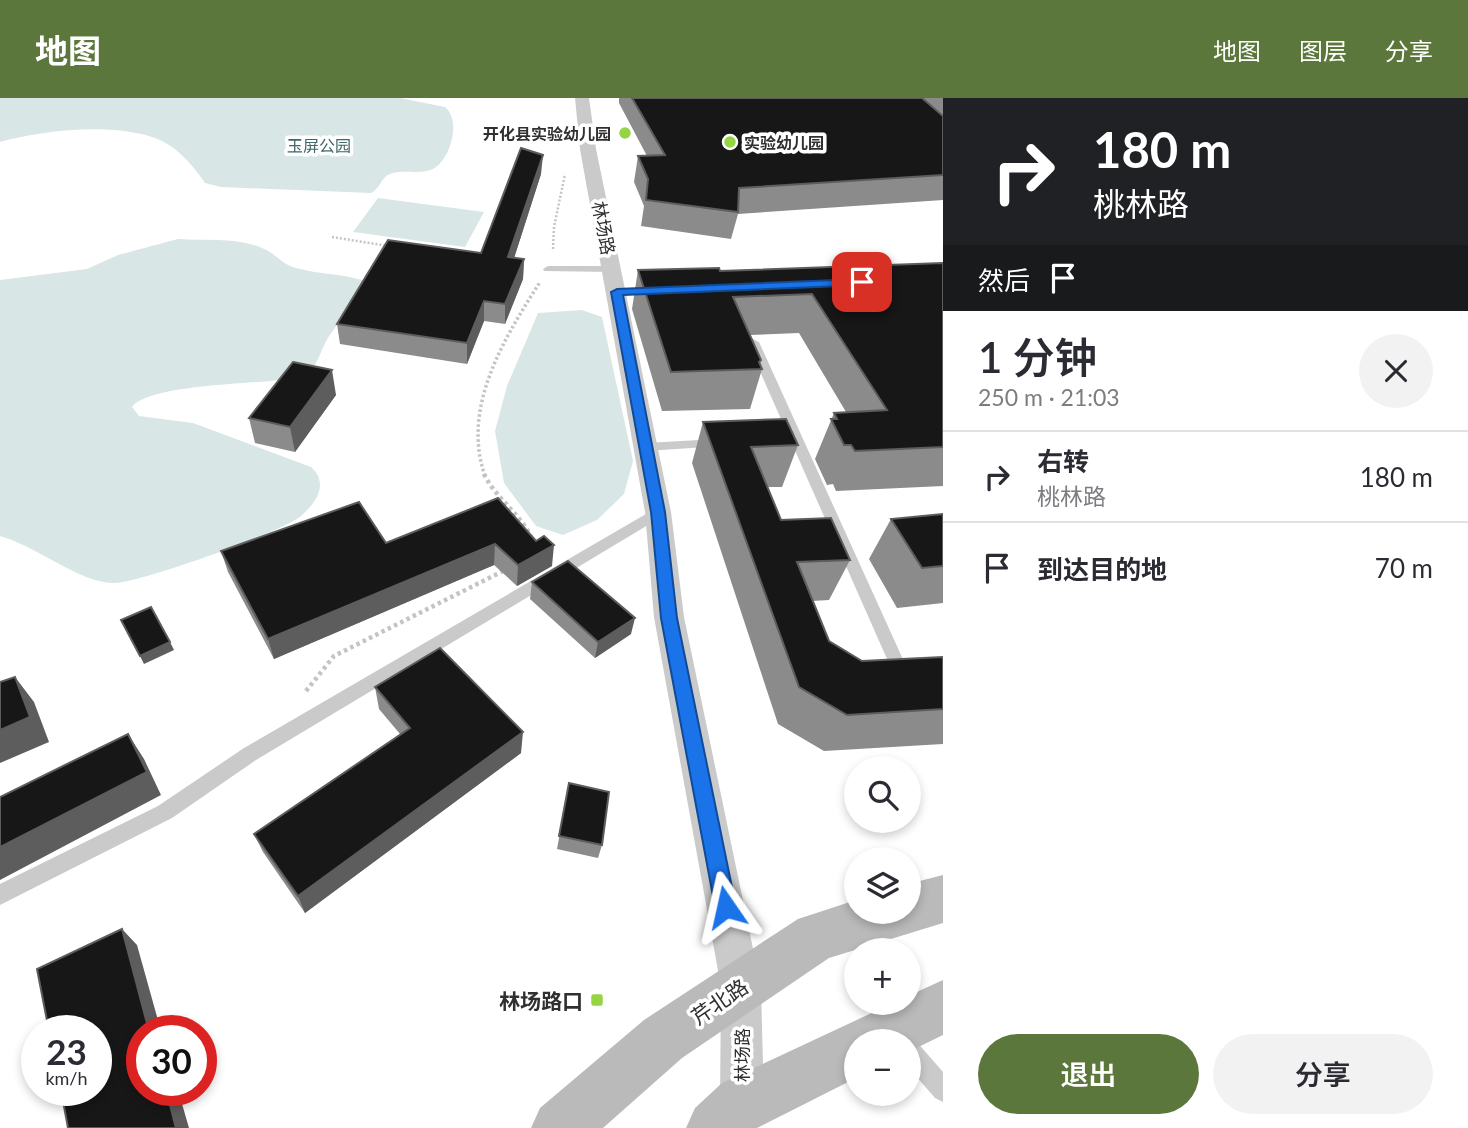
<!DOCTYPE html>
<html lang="zh">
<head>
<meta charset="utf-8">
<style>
  :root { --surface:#fff; --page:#f2f2f3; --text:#2b2b33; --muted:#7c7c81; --line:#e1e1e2; --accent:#5b773b }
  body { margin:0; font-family:Lato,"Noto Sans SC",sans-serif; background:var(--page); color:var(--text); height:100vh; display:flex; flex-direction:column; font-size:26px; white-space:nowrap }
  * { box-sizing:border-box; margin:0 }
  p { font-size:23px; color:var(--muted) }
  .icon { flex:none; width:38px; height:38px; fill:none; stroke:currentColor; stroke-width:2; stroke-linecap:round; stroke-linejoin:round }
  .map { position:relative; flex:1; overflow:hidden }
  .drawer { display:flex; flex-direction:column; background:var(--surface); width:525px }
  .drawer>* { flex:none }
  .guide { background:#202124; color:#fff; overflow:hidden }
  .tools { position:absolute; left:844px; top:658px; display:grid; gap:14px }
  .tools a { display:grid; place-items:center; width:77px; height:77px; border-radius:50%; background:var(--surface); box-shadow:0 4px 10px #0003; font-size:35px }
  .speed { position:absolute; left:21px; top:917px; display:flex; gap:14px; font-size:35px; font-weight:700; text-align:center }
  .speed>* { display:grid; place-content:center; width:91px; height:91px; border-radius:50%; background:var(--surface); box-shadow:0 4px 10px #0003; line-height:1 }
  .speed small { font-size:18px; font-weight:400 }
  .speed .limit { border:10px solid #d22; background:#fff; color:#111 }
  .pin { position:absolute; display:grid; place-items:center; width:60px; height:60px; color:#fff; margin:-30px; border-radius:14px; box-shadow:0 4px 10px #0006 }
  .me { position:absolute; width:77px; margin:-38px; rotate:349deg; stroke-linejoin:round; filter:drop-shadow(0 0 5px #0008) }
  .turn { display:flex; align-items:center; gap:24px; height:147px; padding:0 35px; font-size:32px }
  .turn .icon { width:91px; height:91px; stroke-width:2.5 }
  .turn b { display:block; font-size:49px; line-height:60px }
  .then { display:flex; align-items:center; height:66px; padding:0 35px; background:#0003; gap:14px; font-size:26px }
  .round { display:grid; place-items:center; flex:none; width:74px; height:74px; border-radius:37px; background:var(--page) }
  .overview { display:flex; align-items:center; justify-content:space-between; height:119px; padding:0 35px }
  h1 { font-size:42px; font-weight:600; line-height:52px }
  .button { display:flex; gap:14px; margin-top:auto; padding:14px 35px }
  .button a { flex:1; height:80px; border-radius:42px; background:var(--accent); color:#fff; font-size:28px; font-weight:600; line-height:80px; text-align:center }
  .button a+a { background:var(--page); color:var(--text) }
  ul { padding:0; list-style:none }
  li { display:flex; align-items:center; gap:21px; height:91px; padding:0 35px; border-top:2px solid var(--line) }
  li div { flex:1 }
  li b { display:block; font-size:26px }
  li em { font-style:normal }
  header { display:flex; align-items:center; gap:42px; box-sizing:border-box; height:98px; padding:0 35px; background:var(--accent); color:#fff }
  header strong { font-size:33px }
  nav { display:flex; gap:38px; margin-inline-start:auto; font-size:24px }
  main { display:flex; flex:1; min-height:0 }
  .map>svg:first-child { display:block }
  .green { fill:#d9e6e6 }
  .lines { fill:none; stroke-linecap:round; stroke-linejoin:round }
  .path-far2 { stroke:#c4c4c4; stroke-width:2.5; stroke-dasharray:2 2; stroke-linecap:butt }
  .path-far1 { stroke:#c4c4c4; stroke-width:3.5; stroke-dasharray:2.5 2.5; stroke-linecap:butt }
  .path { stroke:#c4c4c4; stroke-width:4.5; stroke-dasharray:3.5 3.5; stroke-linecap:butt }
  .service { fill:#cacaca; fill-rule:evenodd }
  .minor { fill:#cacaca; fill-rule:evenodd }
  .secondary { fill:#bababa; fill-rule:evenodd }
  .wall { fill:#8b8b8b }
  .shaded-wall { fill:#5d5d5d }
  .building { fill:#171717; stroke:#5d5d5d; stroke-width:2 }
  .route { fill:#1a73e8; stroke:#114b97; stroke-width:2 }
  .poi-dot { fill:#95d544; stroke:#fff; stroke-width:2.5 }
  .labels { text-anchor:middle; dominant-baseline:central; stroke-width:7; stroke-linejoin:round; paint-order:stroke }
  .far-poi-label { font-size:16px; font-weight:bold; fill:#303030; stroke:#fff; text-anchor:end }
  .far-park-label { font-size:16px; fill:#416668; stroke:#fff }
  .street-label { font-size:18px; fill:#303030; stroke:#fff }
  .near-poi-label { font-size:21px; font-weight:bold; fill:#303030; stroke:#fff; text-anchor:end }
  .near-street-label { font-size:21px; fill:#303030; stroke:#fff }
</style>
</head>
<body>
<header>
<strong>地图</strong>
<nav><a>地图</a><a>图层</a><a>分享</a></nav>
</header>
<main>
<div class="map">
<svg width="943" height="1030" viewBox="0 0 943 1030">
  <rect width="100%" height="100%" fill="#fff"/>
  <path class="green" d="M0 0H400L445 9C462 23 450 62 433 71 420 77 403 71 390 76 381 79 380 91 371 95L221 89 205 85C192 66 175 46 152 39 109 25 43 32 0 44Z
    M378 100 484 114 465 149 353 134Z
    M178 141C206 143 239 139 264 151 276 156 283 167 296 170 321 177 346 175 370 185L372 193C360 206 344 217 334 231 312 260 326 276 279 282 249 286 149 287 132 309L139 318 193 325 311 369C329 385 317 404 301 418 282 434 139 485 114 485 82 486 34 447 0 438V182L87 171 118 157Z
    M582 212 602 219 633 363 624 396 597 422 563 437 536 428 504 385 495 333 507 288 538 215Z"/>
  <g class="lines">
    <path class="path-far2" d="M332 139 388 148
      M553 151 554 129 565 76"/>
    <path class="path-far1" d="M485 378C461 309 504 241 540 184"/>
    <path class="path" d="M484 376C496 401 521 416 532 441
      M306 593 334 558 505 472"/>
    <path class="service" d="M548 168H612L617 171 612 174 544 173 543 171Z
      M753 241 759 244 911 579 909 584 903 586 897 584 895 579 747 244Z
      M717 341 724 345 722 348 646 353 639 349 646 345Z
      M658 409 663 410 665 414 663 418 256 662 172 720 0 807V786L158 708 244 650Z
      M908 940 916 943 943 974V1004L935 1000 908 969V943H900Z"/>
    <path class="minor" d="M575 0H589L596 51 671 414 684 519 761 889 764 1005 758 1021 742 1027 726 1021 720 1005 721 889 654 519 645 414 580 51Z"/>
    <path class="secondary" d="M943 777V825L829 860 682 960 603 1030H531L540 1010 644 922 798 821 856 802V814H908V786Z
      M943 882V937L908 954V943H856V980L757 1030H686L695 1010 722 985 893 905H908V898Z"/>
  </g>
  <path class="wall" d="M619 0H943V102L738 116 731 141 641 128 644 108 634 84 638 58H647L619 5Z
    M541 76 514 160 524 161 523 181 505 226 484 223 467 266 340 246 337 226 481 155Z
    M943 165V388L836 393 833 386 827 387 815 361 834 315 846 314 799 235 750 237 761 262 760 266 762 271 750 311 662 313 632 211 638 172 720 173Z
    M336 297 295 354 255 345 249 320Z
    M703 324 798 347 782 389H768L781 422 850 462 829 502 812 503 829 543 862 563 943 559V646L824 653 778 626 692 365Z
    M498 400 552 468 517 488 494 467 274 561 228 474 221 453 386 445Z
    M943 416V505L897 510 869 461 891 421Z
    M532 484 631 536 595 560 530 501Z
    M375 589 521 655 305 815 263 754 254 736 400 636 379 611Z
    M569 685 602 747 598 760 557 751Z"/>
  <path class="shaded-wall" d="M543 57 541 76 508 179V159Z
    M524 161 523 181 505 226V206Z
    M484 203V223L467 266V245Z
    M332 272 336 297 295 354 290 329Z
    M495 446 494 467 274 561 268 541Z
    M554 447 552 468 517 488 518 467Z
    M635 520 631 536 595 560 598 544Z
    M170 544 174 552 144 566 140 558Z
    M15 579 34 604 49 644 0 665V632Z
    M523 634 521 655 305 815 298 798Z
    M128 636 144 661 161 697 0 782V749Z
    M122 831 137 847 161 933H149Z
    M166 992H178L189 1030H176Z"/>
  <path class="building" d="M632 0H922L943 18V77L739 90 738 114 646 102 648 81 638 58 665 57Z
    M521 50 543 57 508 159 524 161 505 206 484 203 467 245 337 226 388 142 481 155Z
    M943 165V349L855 353 851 347H844L831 321H837L834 315 887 312 812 196 733 199 761 262 759 264 762 271 671 274 638 172 719 170 720 173Z
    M293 264 332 272 290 329 249 320Z
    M786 321 798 347 751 349 781 422 831 420 850 462 797 464 829 543 862 563 943 559V611L847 617 799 589 703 324Z
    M498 400 536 443 544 438 554 447 518 467 495 446 268 541 221 453 359 404 386 445Z
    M943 416V468L922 470 891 421Z
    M568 463 635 520 598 544 532 484Z
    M151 509 170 544 140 558 121 522Z
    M440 550 523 634 298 798 254 736 410 630 375 589Z
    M15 579 30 619 0 632V584Z
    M128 636 147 674 0 749V699Z
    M569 685 609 694 602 747 559 738Z
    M122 831 149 933H142V992H166L176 1030H68L61 992H96V933H49L37 871Z"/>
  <path class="route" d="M862 181 867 184 865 187 623 197 665 414 677 520 736 809 733 817 726 820 718 817 715 809 661 520 651 414 611 194 617 191Z"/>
  <g class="poi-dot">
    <circle cx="625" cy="35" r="7"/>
    <circle cx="730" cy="44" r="7"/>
    <rect x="590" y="895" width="14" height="14" rx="3.5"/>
  </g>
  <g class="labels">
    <g class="far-poi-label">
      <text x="611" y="35">开化县实验幼儿园</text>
      <text x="744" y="44" text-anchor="start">实验幼儿园</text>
    </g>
    <g class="far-park-label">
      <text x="319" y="47">玉屏公园</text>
    </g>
    <g class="street-label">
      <text transform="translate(604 130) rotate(79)">林场路</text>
      <text transform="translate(742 957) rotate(-90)">林场路</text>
    </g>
    <g class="near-poi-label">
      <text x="583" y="902">林场路口</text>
    </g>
    <g class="near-street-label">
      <text transform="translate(719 903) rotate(-34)">芹北路</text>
    </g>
  </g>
</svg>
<div class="tools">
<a><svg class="icon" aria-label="search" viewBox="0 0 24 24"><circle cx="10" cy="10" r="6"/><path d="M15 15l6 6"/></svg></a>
<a><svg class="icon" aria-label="layers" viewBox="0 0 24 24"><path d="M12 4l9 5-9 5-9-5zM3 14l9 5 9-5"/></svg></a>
<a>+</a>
<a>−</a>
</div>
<div class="speed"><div>23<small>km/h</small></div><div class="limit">30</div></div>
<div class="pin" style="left:862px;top:184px;background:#d93025"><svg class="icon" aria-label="arrive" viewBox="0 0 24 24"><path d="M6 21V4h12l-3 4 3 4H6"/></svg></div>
<svg class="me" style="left:726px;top:809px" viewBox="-20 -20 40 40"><path d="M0-17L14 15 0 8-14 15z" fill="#1a73e8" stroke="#fff" stroke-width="4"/></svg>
</div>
<section class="drawer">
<div class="guide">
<div class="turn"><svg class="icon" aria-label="right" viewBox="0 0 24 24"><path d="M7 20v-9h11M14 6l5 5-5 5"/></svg><div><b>180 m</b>桃林路</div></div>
<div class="then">然后<svg class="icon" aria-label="arrive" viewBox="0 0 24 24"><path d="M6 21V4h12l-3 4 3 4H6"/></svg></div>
</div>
<div class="overview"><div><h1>1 分钟</h1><p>250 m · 21:03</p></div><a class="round"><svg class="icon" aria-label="close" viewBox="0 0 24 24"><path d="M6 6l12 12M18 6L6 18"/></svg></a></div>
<ul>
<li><svg class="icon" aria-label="right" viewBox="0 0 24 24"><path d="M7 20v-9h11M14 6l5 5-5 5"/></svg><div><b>右转</b><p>桃林路</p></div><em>180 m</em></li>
<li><svg class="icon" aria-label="arrive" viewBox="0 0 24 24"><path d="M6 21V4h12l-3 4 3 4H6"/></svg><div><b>到达目的地</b></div><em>70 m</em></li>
</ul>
<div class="button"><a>退出</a><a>分享</a></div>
</section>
</main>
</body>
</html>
